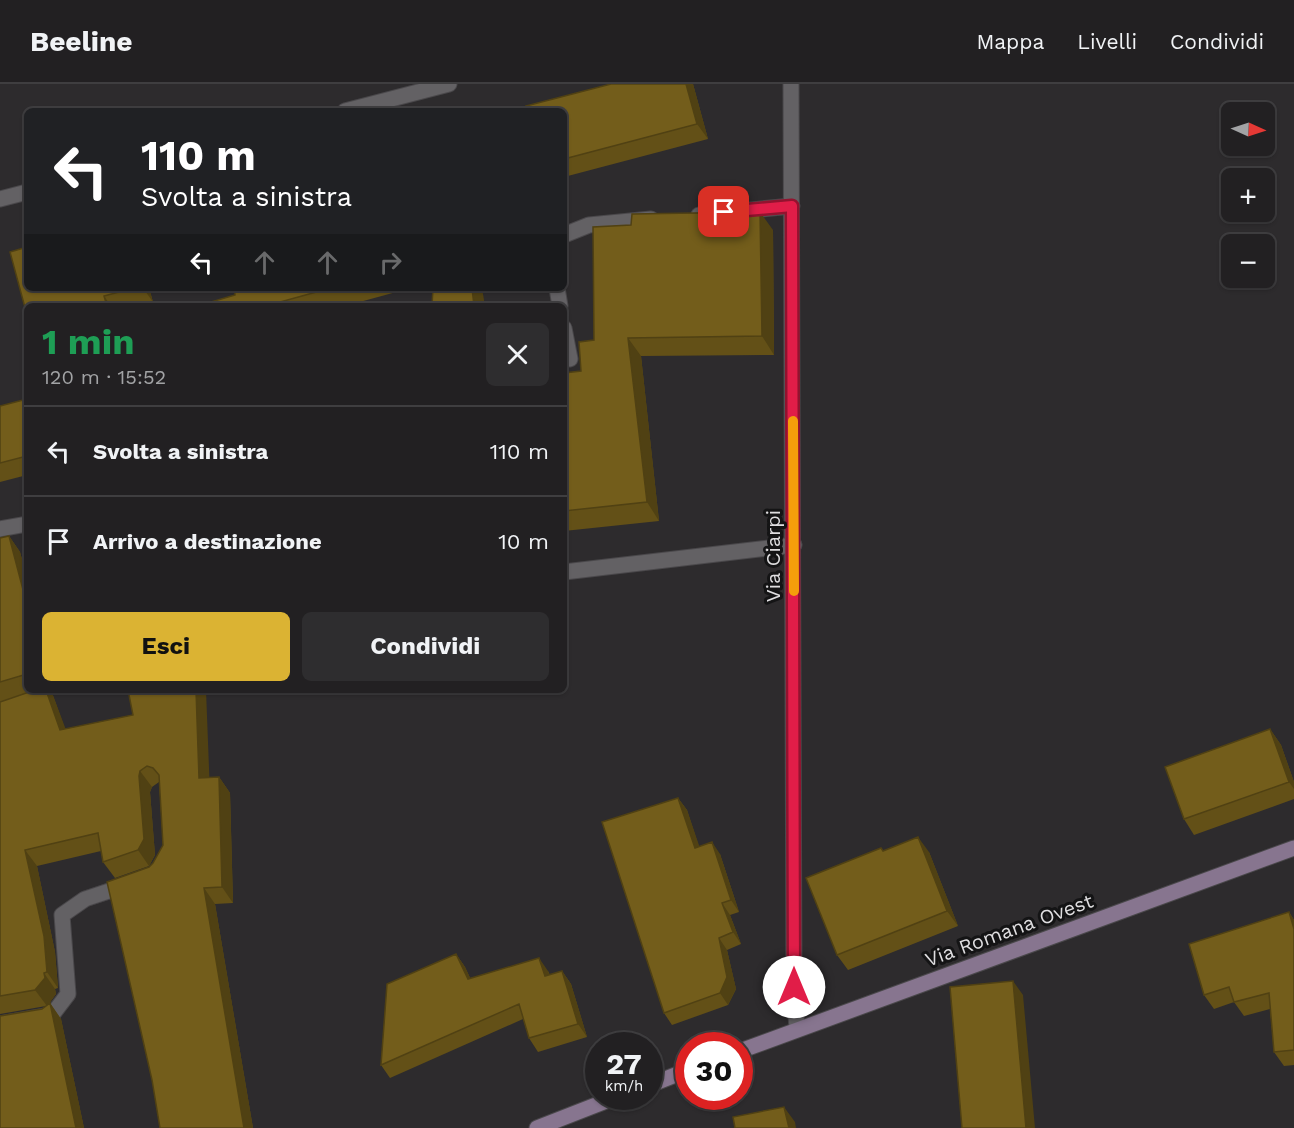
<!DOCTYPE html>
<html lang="it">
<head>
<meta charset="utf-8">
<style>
  :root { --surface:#222022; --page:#2e2d2f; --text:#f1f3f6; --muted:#a2a3a5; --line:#3f3e40; --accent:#dbb333 }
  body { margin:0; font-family:"Work Sans",sans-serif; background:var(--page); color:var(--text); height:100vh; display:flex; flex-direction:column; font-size:22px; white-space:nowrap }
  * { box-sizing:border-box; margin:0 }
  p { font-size:20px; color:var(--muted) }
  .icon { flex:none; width:33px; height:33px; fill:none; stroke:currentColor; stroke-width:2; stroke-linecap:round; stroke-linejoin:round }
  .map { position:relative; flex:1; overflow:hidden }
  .drawer { position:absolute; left:24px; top:219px; width:543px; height:390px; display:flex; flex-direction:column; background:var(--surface); border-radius:9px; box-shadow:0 2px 4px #0004,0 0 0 2px var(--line) }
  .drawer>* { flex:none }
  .hud { position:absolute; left:24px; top:24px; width:543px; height:183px; border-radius:9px; box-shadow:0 2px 4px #0004,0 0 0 2px var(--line); background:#202124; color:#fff; overflow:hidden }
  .needle { width:39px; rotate:93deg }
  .buttons { position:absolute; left:1221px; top:18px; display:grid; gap:12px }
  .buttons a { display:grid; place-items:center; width:54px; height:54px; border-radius:9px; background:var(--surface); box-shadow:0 2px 4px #0004,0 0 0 2px var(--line); font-size:30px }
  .speed { position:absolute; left:585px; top:948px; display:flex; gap:12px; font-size:30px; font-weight:700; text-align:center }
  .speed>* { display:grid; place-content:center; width:78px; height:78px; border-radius:50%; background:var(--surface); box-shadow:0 2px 4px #0004,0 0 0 2px var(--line); line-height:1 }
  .speed small { font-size:15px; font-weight:400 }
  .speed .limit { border:9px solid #d22; background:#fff; color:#111 }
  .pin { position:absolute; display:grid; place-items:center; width:51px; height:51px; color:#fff; margin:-26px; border-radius:12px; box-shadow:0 3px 9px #0006 }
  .me { position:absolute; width:66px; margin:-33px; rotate:0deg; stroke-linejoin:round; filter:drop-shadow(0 0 4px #0008) }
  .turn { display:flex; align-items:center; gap:21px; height:126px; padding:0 18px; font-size:27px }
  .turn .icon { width:78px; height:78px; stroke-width:2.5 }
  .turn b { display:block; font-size:42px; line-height:51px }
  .lanes { display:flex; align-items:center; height:57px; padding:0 18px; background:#0003; justify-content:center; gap:30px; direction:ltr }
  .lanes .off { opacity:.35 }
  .round { display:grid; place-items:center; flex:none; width:63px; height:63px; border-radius:9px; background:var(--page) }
  .head { display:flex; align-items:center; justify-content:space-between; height:102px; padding:0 18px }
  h1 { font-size:36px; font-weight:700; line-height:45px; color:#1e9e55 }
  .action { display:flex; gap:12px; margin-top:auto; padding:12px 18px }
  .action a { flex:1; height:69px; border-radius:9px; background:var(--accent); color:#111; font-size:24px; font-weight:700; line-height:69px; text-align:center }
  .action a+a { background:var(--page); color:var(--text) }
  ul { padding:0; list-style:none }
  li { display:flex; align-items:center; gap:18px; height:90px; padding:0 18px; border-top:2px solid var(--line) }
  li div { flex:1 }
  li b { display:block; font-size:22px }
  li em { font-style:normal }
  header { display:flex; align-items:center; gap:36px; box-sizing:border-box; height:84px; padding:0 30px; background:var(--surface); border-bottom:2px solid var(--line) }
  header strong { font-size:28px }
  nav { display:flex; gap:33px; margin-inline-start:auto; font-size:21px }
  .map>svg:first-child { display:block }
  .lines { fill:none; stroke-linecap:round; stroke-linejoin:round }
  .lane-casing { stroke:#4a484b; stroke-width:17 }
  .street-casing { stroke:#4a484b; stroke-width:17 }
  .secondary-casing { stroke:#4a484b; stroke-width:17 }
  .lane { stroke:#636164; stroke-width:15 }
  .street { stroke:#636164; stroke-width:15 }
  .secondary { stroke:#87758f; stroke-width:15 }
  .wall { fill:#635017 }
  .shaded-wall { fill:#504113 }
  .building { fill:#735d1b; stroke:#504113; stroke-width:1.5 }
  .route-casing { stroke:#92132f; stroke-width:15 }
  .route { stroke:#e11d48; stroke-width:10 }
  .slow { stroke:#f59e0b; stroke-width:10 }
  .labels { text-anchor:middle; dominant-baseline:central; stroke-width:6; stroke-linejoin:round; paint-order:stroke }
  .street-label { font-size:20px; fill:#dfdee0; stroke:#141415 }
</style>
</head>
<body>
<header>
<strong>Beeline</strong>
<nav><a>Mappa</a><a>Livelli</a><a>Condividi</a></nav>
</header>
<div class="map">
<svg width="1294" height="1044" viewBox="0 0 1294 1044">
  <rect width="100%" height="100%" fill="#2d2b2d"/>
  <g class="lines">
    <g class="lane-casing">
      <path id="lane" d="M699 131 792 122
        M564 151 589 141 651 135
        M557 204 560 222
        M564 244 570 275
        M0 445 27 440
        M564 488 794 461"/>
    </g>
    <g class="street-casing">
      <path id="street" d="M791 0 794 903 797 945
        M345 27 449 0
        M0 115 27 108
        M0 940 52 931 68 910 62 831 85 815 127 801"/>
    </g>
    <g class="secondary-casing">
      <path id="secondary" d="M740 967 1294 764
        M650 1001 688 986
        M537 1044 619 1012"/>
    </g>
    <use href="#lane" class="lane"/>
    <use href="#street" class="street"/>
    <use href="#secondary" class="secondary"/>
  </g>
  <path class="wall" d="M693 0 708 55 564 93V27Z
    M773 146 774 271 641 272 659 437 564 447V289L581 287 594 256Z
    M27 204H149L153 218 138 222H27Z
    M234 204H411L345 222H212L235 211Z
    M27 315V391L0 398V322Z
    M9 452 20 468 27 494V606H51L65 645 209 693H219L230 709 233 819 215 820 253 1044H160L149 783 153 779 163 761 159 698 152 703 150 708 155 771 149 782 115 794 103 778 101 767 37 782 55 868 58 904 55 905 56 910 48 921 50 919 61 935 84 1044H0L42 925 46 922 0 930V454Z
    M1270 645 1281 661 1294 698V715L1194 751 1184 735Z
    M678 714 687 726 699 763 720 770 739 828 730 831 741 860 727 866 736 905 728 921 672 941 664 929Z
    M883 767 929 768 958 842 848 886 837 871Z
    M1289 828 1294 836V981L1284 982 1274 968 1270 925 1244 932 1234 918 1214 925 1204 911Z
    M456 870 465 883 470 894 548 887 550 891 562 887 571 900 587 953 538 968 529 954 523 935 390 994 381 981Z"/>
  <path class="shaded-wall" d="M686 0H693L708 55 697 40Z
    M760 128 773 146 774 271 762 252Z
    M143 204H149L153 218Z
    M472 204H482L485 222H474Z
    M104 212 111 222H107Z
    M628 254 641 272 659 437 647 418Z
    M9 452 20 468 27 494V521Z
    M46 606H51L72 662 60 646Z
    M196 606H206L210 710 199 694Z
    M1270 645 1281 661 1294 698V705L1289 698Z
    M140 687 152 703 150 708 155 771 149 782 138 766 139 692Z
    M219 693 230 709 233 819 222 803Z
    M678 714 687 726 704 776 695 764Z
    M918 753 929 768 958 842 947 827Z
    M712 758 720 770 739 828 731 816Z
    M25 766 37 782 55 868 58 904 47 888Z
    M204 804 215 820 253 1044H244Z
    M722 819 730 831 741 860 733 848Z
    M1289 828 1294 836V845Z
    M719 854 727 866 736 905 728 921 720 909Z
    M456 870 465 883 477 908 468 895Z
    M539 874 548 887 555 905 545 892Z
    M562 887 571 900 587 953 578 940Z
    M44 889 55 905 56 910 47 922 35 906Z
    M1013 897 1023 911 1035 1044H1026Z
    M50 919 61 935 84 1044H76Z
    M784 1023 795 1038 796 1044H789Z"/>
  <path class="building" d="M611 0H686L697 40 564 75V27H528L526 22Z
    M760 128 762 252 628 254 647 418 564 427V289L581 287 579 258 594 256 593 143 631 141 632 130Z
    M27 163V204H134L104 212 107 222H27V231L10 168Z
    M234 204H331L269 221V222H212L211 218 235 211Z
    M433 204H472L474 222H432Z
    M27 315V372L0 379V322Z
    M9 452 27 521V590L0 598V454Z
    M35 606H46L60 646 133 631 128 606H196L199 694 219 693 222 803 204 804 244 1044H160L152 996 107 798 149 783 153 779 163 761 159 691 153 684 147 682 140 687 139 692 144 755 138 766 103 778 98 749 25 766 44 852 47 888 44 889 45 894 35 906 0 912V618Z
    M1270 645 1289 698 1184 735 1165 683Z
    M678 714 695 764 712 758 731 816 722 819 733 848 719 854 727 893 720 909 664 929 602 738Z
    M918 753 947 827 837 871 806 794 881 764 883 767Z
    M1289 828 1294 845V966L1274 968 1269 909 1234 918 1229 903 1204 911 1189 860Z
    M456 870 468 895 539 874 545 892 562 887 578 940 529 954 519 920 381 981 387 900Z
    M1013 897 1026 1044H962L950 903Z
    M50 919 76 1044H0V932L42 925Z
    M784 1023 789 1044H735L733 1033Z"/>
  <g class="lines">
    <g class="route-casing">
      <path id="route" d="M724 128 792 122 794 903"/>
    </g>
    <use href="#route" class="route"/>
    <path class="slow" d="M793 337 794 507"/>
  </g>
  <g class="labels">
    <g class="street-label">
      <text transform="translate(773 472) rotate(-90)">Via Ciarpi</text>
      <text transform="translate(1009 846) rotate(-20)">Via Romana Ovest</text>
    </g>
  </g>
</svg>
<div class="buttons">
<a><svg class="needle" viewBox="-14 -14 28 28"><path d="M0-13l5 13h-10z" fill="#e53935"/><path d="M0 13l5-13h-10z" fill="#a2a3a5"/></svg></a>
<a>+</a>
<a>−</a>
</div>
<div class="speed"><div>27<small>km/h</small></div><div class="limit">30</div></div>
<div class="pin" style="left:724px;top:128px;background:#d93025"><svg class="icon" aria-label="arrive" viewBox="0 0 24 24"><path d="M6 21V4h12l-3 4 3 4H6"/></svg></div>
<svg class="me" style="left:794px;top:903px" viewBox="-20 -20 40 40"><circle r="19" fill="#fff"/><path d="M0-13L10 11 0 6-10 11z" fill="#e11d48"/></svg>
<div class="hud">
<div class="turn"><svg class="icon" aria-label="left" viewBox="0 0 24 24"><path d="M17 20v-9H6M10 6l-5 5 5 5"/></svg><div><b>110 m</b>Svolta a sinistra</div></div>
<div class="lanes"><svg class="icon" aria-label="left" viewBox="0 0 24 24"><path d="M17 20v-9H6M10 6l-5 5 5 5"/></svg><svg class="icon off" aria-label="ahead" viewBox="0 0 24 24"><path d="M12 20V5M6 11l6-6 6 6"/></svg><svg class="icon off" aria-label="ahead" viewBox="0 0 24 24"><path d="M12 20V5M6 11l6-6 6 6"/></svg><svg class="icon off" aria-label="right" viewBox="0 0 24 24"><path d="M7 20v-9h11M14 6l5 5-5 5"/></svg></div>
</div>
<section class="drawer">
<div class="head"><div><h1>1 min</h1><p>120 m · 15:52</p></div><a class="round"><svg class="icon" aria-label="close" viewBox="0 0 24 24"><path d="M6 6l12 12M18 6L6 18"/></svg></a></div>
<ul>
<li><svg class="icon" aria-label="left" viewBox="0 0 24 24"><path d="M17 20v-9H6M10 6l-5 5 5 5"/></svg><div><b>Svolta a sinistra</b></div><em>110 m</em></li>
<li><svg class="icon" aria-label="arrive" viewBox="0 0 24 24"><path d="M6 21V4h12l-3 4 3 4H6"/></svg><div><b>Arrivo a destinazione</b></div><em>10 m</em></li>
</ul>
<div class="action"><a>Esci</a><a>Condividi</a></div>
</section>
</div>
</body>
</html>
